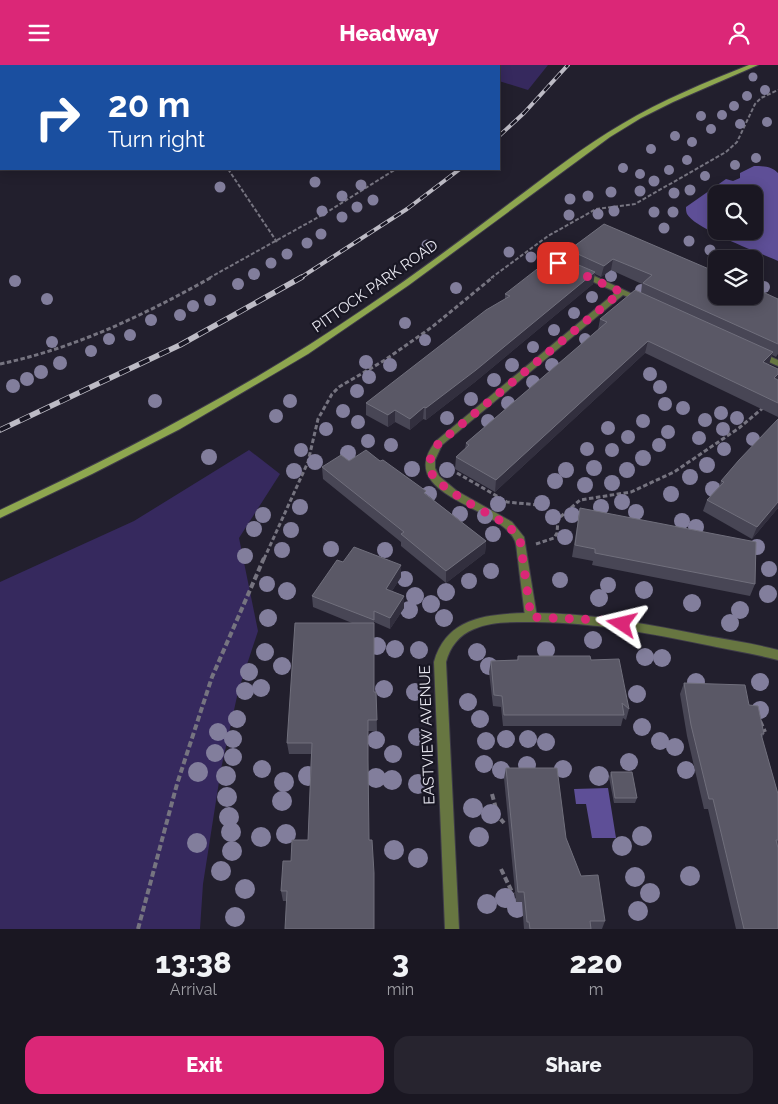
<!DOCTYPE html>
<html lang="en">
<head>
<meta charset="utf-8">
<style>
  :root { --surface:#1a1722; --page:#27242f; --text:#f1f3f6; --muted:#9f9fa5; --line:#383640; --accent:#db2777 }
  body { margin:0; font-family:Raleway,sans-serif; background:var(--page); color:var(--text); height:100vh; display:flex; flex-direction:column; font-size:19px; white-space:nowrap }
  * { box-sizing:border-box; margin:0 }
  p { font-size:16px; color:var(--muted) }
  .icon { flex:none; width:28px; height:28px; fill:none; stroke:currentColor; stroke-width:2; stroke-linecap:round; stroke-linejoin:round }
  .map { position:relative; height:864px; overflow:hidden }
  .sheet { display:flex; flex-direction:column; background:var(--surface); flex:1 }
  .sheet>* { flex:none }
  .guide { position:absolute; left:0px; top:0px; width:500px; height:105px; box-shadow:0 2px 12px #0003,0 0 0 1px var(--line); background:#1a4fa0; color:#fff; overflow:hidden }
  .controls { position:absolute; left:708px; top:120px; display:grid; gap:10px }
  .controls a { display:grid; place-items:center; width:55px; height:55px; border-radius:10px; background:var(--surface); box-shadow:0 2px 12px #0003,0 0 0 1px var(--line); font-size:25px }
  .pin { position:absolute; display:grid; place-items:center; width:42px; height:42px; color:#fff; margin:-21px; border-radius:10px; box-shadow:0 2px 8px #0006 }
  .me { position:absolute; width:55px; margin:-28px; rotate:280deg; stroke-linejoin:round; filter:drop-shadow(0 0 4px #0008) }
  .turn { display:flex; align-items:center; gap:18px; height:105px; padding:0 25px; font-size:22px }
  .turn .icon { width:65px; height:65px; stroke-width:2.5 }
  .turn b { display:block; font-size:35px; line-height:42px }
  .eta { display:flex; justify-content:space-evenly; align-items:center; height:85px; text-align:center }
  .eta b { font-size:30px; font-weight:800; line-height:35px }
  .cta { display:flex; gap:10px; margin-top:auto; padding:10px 25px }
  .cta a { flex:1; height:58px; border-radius:15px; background:var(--accent); color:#fff; font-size:20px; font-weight:800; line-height:58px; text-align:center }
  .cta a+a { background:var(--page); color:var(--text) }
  header { display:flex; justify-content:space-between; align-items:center; height:65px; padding:0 25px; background:var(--accent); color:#fff; font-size:22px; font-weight:800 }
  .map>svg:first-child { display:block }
  .green { fill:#36295e }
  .water { fill:#5e4f97; fill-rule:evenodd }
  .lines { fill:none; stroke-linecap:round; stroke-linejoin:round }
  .lane-casing { stroke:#3e3b49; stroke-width:2 }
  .street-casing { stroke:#3e3b49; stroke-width:2 }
  .secondary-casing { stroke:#3e3b49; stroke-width:2 }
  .path-far2 { stroke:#767480; stroke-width:2; stroke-dasharray:4 2; stroke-linecap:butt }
  .path-far1 { stroke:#767480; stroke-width:3; stroke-dasharray:4.5 2.5; stroke-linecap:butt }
  .path { stroke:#767480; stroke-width:4; stroke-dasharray:6 3; stroke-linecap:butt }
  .lane { fill:#677641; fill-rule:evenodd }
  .street { fill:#677641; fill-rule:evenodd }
  .secondary { fill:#8ea74f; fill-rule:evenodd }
  .rail-far1-casing { stroke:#bdbbc5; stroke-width:4 }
  .rail-casing { stroke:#bdbbc5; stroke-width:5.5 }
  .rail-far1 { stroke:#181623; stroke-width:2.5; stroke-dasharray:8; stroke-linecap:butt }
  .rail { stroke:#181623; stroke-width:4; stroke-dasharray:11; stroke-linecap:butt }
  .tree { fill:#827e9c }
  .wall { fill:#484655 }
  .shaded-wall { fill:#322f3e }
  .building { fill:#5a5866; stroke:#706f7c }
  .route { stroke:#db2777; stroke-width:9; stroke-dasharray:0 16.2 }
  .labels { text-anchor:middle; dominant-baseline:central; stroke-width:4.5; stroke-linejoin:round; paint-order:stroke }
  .street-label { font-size:15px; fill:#ebeaf3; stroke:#181623 }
</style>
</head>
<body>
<header><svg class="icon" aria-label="menu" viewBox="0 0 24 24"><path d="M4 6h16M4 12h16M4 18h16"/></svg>Headway<svg class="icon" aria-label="person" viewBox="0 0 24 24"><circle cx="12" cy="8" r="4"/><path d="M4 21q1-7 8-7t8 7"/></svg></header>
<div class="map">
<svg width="778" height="864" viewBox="0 0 778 864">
  <rect width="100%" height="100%" fill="#221f2d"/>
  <path class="green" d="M443 0H548L528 25 499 16V1Z
    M249 385 280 409 239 473 258 566 238 627 221 704 203 819 200 864H0V517L134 456Z"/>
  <path class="water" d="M0 0H123L124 1H1L0 60Z
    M754 101C762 101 772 101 778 108V196C760 188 695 164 687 149 686 147 686 144 686 142L726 114 733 116 740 113V108ZM716 129H754V166H716Z
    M608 723 616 773H592L586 739H576L574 724Z"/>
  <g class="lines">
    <g class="lane-casing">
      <path id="lane" d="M580 207H586L645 235 641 237 623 230 442 380 435 395V403L439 411 457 426 512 457 524 472 537 552 535 555 531 557 527 555 525 552C523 533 520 514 518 495 517 490 517 482 515 476 501 441 392 431 436 376L616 227 580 211Z
        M758 286 778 295V301L755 291 754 289 755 287Z"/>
    </g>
    <g class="street-casing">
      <path id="street" d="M526 548C587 547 647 559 707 571 731 575 755 579 778 585V595C755 589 731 585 707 580 648 568 588 556 527 557 509 557 490 557 474 564 459 570 450 582 446 597L459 864H445L434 597C446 553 486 549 526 548Z"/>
    </g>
    <g class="secondary-casing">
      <path id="secondary" d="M749 0H758L673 37 641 53 610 72 409 220 308 289 180 364 92 409 0 453V445C126 386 250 322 365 243 416 209 465 172 514 135 549 109 584 81 622 59 662 35 706 17 749 0Z"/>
    </g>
    <path class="path-far2" d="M228 104 277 177
      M209 213 324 149 396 104
      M491 213 548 171 596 144 635 139 726 87 737 77 755 39 761 33 778 25"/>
    <path class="path-far1" d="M0 299C76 283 144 250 212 212
      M457 408 507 437 538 440
      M536 479 554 473 557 468 558 454 580 435 631 427 674 407 739 363 764 342
      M264 494 308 397 318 354 332 329 339 322 385 295 432 262 493 212"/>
    <path class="path" d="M760 656 765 667
      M492 729 498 751 504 758
      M501 804 513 829
      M138 864 177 719 212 612 264 493"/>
    <use href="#lane" class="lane"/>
    <use href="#street" class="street"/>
    <use href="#secondary" class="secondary"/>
    <g class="rail-far1-casing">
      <path id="rail-far1" d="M499 71 524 48 568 0
        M300 213 407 144 460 104"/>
    </g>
    <g class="rail-casing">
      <path id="rail" d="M0 365 180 280 302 212"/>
    </g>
    <use href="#rail-far1" class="rail-far1"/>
    <use href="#rail" class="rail"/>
  </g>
  <g class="tree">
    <circle cx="753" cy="12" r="4.5"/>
    <circle cx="765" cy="25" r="5"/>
    <circle cx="747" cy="31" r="5"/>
    <circle cx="734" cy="41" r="5"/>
    <circle cx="722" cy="50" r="5"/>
    <circle cx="701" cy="51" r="5"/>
    <circle cx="767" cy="57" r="5"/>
    <circle cx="740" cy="59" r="5"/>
    <circle cx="711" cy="64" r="5"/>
    <circle cx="675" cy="71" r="5"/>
    <circle cx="692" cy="77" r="5"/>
    <circle cx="651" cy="84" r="5"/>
    <circle cx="756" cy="93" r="5"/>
    <circle cx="687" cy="95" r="5"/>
    <circle cx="735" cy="100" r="5"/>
    <circle cx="623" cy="103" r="5"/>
    <circle cx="669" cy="105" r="5"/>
    <circle cx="640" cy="109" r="5"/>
    <circle cx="705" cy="111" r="5"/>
    <circle cx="654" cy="116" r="5.5"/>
    <circle cx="315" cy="117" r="5.5"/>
    <circle cx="361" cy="120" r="5.5"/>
    <circle cx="220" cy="122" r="5.5"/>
    <circle cx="690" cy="125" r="5.5"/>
    <circle cx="640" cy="126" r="5.5"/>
    <circle cx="611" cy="127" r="5.5"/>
    <circle cx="674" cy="128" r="5.5"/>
    <circle cx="342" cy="131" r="5.5"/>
    <circle cx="588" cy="131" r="5.5"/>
    <circle cx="570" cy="134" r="5.5"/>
    <circle cx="373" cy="135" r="5.5"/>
    <circle cx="357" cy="142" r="5.5"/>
    <circle cx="322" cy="146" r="5.5"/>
    <circle cx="614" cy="146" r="5.5"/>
    <circle cx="654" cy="147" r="5.5"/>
    <circle cx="673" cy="147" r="5.5"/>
    <circle cx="598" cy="149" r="5.5"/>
    <circle cx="569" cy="150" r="5.5"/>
    <circle cx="342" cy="152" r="5.5"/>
    <circle cx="664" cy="163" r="5.5"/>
    <circle cx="321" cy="169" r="5.5"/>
    <circle cx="689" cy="176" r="5.5"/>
    <circle cx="307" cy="178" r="5.5"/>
    <circle cx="427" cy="180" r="5.5"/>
    <circle cx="710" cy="185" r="5.5"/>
    <circle cx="509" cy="187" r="5.5"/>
    <circle cx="287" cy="189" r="5.5"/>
    <circle cx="565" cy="190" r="5.5"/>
    <circle cx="531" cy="192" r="5.5"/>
    <circle cx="271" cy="198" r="5.5"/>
    <circle cx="254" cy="209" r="6"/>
    <circle cx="611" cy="211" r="6"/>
    <circle cx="15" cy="216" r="6"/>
    <circle cx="238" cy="219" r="6"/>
    <circle cx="764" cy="222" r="6"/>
    <circle cx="456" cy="223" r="6"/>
    <circle cx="641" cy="225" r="6"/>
    <circle cx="592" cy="232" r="6"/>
    <circle cx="47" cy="234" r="6"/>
    <circle cx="210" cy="235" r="6"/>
    <circle cx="193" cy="241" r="6"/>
    <circle cx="574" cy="248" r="6"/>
    <circle cx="180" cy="250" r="6"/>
    <circle cx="151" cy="255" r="6"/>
    <circle cx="405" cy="258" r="6"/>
    <circle cx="554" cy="265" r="6"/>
    <circle cx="130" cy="270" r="6"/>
    <circle cx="109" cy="274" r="6"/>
    <circle cx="585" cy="274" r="6"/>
    <circle cx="425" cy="275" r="6"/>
    <circle cx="52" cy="277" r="6"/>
    <circle cx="533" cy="282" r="6"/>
    <circle cx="91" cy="286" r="6"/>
    <circle cx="366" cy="297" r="7"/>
    <circle cx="60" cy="298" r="7"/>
    <circle cx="390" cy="300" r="7"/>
    <circle cx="512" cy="300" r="7"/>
    <circle cx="552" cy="300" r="7"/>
    <circle cx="41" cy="307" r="7"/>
    <circle cx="650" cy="309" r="7"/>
    <circle cx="369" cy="312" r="7"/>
    <circle cx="27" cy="314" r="7"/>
    <circle cx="494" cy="315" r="7"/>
    <circle cx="533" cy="317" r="7"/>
    <circle cx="13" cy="321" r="7"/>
    <circle cx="660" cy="322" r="7"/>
    <circle cx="357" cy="326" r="7"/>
    <circle cx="471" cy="334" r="7"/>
    <circle cx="155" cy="336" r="7"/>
    <circle cx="290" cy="336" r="7"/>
    <circle cx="508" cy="338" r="7"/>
    <circle cx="665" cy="339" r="7"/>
    <circle cx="683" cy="343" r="7"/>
    <circle cx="343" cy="346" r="7"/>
    <circle cx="721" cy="348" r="7"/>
    <circle cx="276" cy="351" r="7"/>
    <circle cx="447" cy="353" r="7"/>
    <circle cx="737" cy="353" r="7"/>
    <circle cx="705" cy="355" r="7"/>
    <circle cx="488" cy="356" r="7"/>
    <circle cx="643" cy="356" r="7"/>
    <circle cx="358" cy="357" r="7"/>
    <circle cx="608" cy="363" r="7"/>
    <circle cx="326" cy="364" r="7"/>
    <circle cx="723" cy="364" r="7"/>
    <circle cx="668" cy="367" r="7"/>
    <circle cx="628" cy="372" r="7"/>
    <circle cx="699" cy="373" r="7"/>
    <circle cx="753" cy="374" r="7"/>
    <circle cx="368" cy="376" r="7"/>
    <circle cx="391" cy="380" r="7"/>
    <circle cx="659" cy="380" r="7"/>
    <circle cx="587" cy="384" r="7"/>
    <circle cx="724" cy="384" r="7"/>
    <circle cx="301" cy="385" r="7"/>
    <circle cx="612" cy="385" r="7"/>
    <circle cx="348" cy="388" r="8"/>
    <circle cx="209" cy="392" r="8"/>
    <circle cx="643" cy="393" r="8"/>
    <circle cx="315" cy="397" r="8"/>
    <circle cx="707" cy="400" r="8"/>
    <circle cx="594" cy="403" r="8"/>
    <circle cx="412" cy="404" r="8"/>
    <circle cx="447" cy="405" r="8"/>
    <circle cx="566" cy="405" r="8"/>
    <circle cx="627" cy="405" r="8"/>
    <circle cx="294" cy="406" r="8"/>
    <circle cx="690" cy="412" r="8"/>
    <circle cx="555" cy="416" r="8"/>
    <circle cx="612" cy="418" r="8"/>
    <circle cx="585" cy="420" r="8"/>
    <circle cx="713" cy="424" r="8"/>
    <circle cx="429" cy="429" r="8"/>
    <circle cx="671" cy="429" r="8"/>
    <circle cx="622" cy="437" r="8"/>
    <circle cx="542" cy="438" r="8"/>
    <circle cx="498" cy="439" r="8"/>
    <circle cx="300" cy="442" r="8"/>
    <circle cx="601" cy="442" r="8"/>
    <circle cx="636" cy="447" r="8"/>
    <circle cx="460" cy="449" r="8"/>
    <circle cx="263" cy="450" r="8"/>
    <circle cx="572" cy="450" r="8"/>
    <circle cx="485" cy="451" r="8"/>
    <circle cx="553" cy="452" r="8"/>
    <circle cx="682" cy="456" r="8"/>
    <circle cx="696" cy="462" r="8"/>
    <circle cx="254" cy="464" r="8"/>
    <circle cx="291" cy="465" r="8"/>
    <circle cx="493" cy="469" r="8"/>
    <circle cx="565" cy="472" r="8"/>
    <circle cx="757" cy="482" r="8"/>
    <circle cx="331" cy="484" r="8"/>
    <circle cx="282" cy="485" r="8"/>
    <circle cx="385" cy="485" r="8"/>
    <circle cx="245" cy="491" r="8"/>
    <circle cx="769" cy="504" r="8"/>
    <circle cx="491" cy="506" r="8"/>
    <circle cx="405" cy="514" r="8"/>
    <circle cx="560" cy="515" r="8"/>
    <circle cx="469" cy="516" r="8"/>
    <circle cx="267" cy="519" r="8"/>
    <circle cx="608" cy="520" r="8"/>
    <circle cx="644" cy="525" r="9"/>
    <circle cx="287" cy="526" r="9"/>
    <circle cx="446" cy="527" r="9"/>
    <circle cx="768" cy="529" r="9"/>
    <circle cx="415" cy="531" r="9"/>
    <circle cx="599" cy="533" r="9"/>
    <circle cx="692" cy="538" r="9"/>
    <circle cx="431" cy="539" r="9"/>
    <circle cx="409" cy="545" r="9"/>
    <circle cx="740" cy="545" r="9"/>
    <circle cx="268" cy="553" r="9"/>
    <circle cx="444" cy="553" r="9"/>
    <circle cx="730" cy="558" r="9"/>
    <circle cx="593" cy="575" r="9"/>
    <circle cx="377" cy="581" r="9"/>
    <circle cx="395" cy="584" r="9"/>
    <circle cx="419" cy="585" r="9"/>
    <circle cx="546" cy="585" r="9"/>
    <circle cx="265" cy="587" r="9"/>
    <circle cx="477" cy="587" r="9"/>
    <circle cx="645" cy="592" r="9"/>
    <circle cx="662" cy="593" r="9"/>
    <circle cx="282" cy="601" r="9"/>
    <circle cx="489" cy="601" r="9"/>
    <circle cx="249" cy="607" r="9"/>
    <circle cx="696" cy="617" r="9"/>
    <circle cx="760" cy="617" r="9"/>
    <circle cx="261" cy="623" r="9"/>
    <circle cx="384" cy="624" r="9"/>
    <circle cx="245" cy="626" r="9"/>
    <circle cx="415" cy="627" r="9"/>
    <circle cx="637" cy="629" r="9"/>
    <circle cx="468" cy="637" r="9"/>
    <circle cx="760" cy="645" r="9"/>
    <circle cx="237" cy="654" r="9"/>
    <circle cx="480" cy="654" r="9"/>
    <circle cx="642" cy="662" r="9"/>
    <circle cx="218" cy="667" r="9"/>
    <circle cx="417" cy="672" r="9"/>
    <circle cx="233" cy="674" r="9"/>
    <circle cx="506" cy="674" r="9"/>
    <circle cx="528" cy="674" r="9"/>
    <circle cx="376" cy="675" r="9"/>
    <circle cx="486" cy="676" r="9"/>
    <circle cx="660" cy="676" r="9"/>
    <circle cx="546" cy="677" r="9"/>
    <circle cx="675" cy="682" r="9"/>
    <circle cx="215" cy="688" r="9"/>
    <circle cx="393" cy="689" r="9"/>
    <circle cx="233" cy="692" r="9"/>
    <circle cx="629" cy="697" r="9"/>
    <circle cx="484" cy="699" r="9"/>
    <circle cx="527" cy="700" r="9"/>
    <circle cx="262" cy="704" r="9"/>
    <circle cx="563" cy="704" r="9"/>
    <circle cx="501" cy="705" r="9"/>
    <circle cx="686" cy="705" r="9"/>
    <circle cx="198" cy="707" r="10"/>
    <circle cx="226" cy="711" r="10"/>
    <circle cx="308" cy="711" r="10"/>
    <circle cx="599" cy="711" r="10"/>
    <circle cx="376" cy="713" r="10"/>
    <circle cx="392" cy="715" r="10"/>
    <circle cx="284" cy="717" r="10"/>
    <circle cx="418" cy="719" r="10"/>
    <circle cx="227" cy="732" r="10"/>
    <circle cx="282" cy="736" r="10"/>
    <circle cx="473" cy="743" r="10"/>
    <circle cx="491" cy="749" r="10"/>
    <circle cx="229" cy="752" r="10"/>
    <circle cx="231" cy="767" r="10"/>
    <circle cx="286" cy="769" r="10"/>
    <circle cx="642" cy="771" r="10"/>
    <circle cx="261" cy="772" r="10"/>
    <circle cx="479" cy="772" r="10"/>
    <circle cx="197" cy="778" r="10"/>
    <circle cx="622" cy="781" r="10"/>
    <circle cx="394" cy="785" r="10"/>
    <circle cx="232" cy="786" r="10"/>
    <circle cx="418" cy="793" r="10"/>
    <circle cx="221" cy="806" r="10"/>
    <circle cx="690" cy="811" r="10"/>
    <circle cx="635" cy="812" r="10"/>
    <circle cx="245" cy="824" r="10"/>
    <circle cx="650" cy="828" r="10"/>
    <circle cx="505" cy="833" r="10"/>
    <circle cx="487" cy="839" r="10"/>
    <circle cx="517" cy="843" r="10"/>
    <circle cx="638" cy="846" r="10"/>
    <circle cx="235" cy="852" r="10"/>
  </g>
  <path class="wall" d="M604 159 778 234V289L776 292 772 290 768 300 778 315V352L645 288 495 427 455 404 456 392 465 384 466 378 598 265 600 254 641 228 642 219 611 205 601 212 595 209 593 219 475 317 426 355 423 354 410 365 395 357 388 362 366 350V338L505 234V229L555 197 568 195 569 185Z
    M349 396 426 429 486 476 485 488 446 518 401 481V477L323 414 322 402Z
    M721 416 778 443 752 474 703 446 707 435 719 422Z
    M580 443 755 519 750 531 592 500 593 496 572 492Z
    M343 497 401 500V512L392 526 404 531V543L390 564 374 557V627H376L377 666H368L287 836H283L281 826 291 796 308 775 311 689H289L287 678 352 558 313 542 312 531Z
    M518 591 591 595 629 644 626 655 623 653 621 661H503L501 642 493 641 489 607 491 596 517 595Z
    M684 618 749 640 764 669 762 673 778 729V864H736L708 744H704L687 671 680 629Z
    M506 703 566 773 581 811 605 856 602 864H524L522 837H516L504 713Z
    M611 707 637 733 635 738H614L609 712Z"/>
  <path class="shaded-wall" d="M613 194 611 205 601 212 604 201Z
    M595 207 593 219 475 317 426 355V343Z
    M648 276 645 288 495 427 496 415Z
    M773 287 769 299 759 309 763 297Z
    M778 309V314L777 317 774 313Z
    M424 342 423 354 410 365V354Z
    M395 345V357L388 362V350Z
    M778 437V443L752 474 757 462Z
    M486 476 485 488 446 518V506Z
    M401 500V512L386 535V524Z
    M404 531V543L390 564V553Z"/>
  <path class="building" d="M604 159 716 207V231H754V223L778 234V279L643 218 652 210 613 194 604 201 569 185Z
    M560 192 595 207 476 305 426 343 424 342 410 354 395 345 388 350 366 338 486 245 510 231 505 229 550 194 555 197Z
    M635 225 773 287 763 297 778 304V309L774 313 778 315V338L648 276 496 415 456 392 469 380 466 378 607 257 600 254Z
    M778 354V437L757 462 707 435 724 417 721 416 739 395Z
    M366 385 380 396 383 395 426 426 424 428 486 476 446 506 401 469 404 467 322 402 341 390 349 396Z
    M580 443 756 477 755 519 595 488V484L575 480Z
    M354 482 401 500 386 524 404 531 390 553 374 546V555L312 531 337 495 343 497Z
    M295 558H374V627H376L377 655H368V694L369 775H372L374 808V864H285L287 826H281L283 796H291L292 775H308L312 678H287Z
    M518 591H590L591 595 619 594 629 644 622 638 624 650H504L502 631 494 630 491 596 518 595Z
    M684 618 745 620 749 640 758 641 764 669H761L778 729V775H776L778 783V864H744L713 734H709L691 660Z
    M506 703H557L566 773 581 811 598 810 605 856H590L591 864H530L529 857H527L524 827H518Z
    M611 707H632L637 733H615Z"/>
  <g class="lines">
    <path class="route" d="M558 198 621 227 439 378C433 385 427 397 431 407 437 423 491 450 508 460L520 475 531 552 601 555 622 559"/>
  </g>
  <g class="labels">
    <g class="street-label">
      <text transform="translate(375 221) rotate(-35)">PITTOCK PARK ROAD</text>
      <text transform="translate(427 670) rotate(-92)">EASTVIEW AVENUE</text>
    </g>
  </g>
</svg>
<div class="controls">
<a><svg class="icon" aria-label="search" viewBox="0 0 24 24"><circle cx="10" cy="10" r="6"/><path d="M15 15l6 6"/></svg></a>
<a><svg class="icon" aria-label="layers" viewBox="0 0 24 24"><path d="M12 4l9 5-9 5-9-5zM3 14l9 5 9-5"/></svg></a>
</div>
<div class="pin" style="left:558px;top:198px;background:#d93025"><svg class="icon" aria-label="arrive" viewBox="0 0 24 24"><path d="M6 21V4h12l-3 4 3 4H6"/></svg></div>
<svg class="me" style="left:622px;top:559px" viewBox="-20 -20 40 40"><path d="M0-17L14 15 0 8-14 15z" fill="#db2777" stroke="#fff" stroke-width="4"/></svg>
<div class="guide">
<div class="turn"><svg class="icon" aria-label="right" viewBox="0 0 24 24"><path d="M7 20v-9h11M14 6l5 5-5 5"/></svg><div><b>20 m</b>Turn right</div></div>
</div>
</div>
<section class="sheet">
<div class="eta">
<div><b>13:38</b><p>Arrival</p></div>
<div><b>3</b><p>min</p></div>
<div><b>220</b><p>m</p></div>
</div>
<div class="cta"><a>Exit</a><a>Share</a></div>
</section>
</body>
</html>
